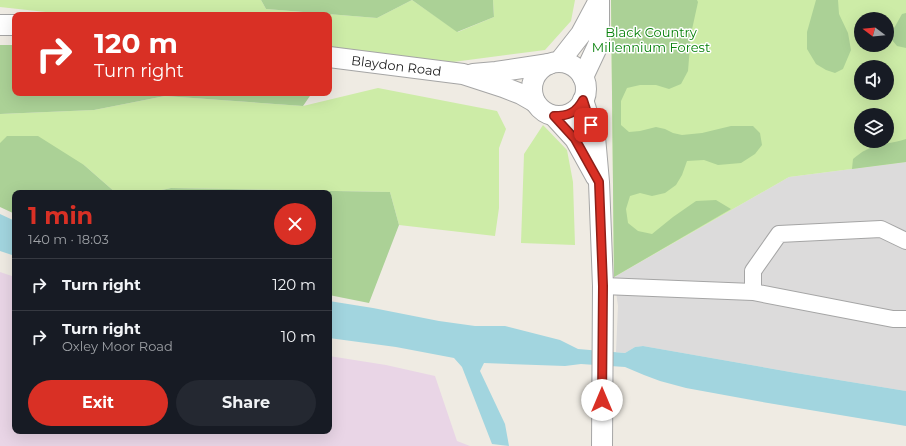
<!DOCTYPE html>
<html lang="en">
<head>
<meta charset="utf-8">
<style>
  :root { --surface:#171b24; --page:#242831; --text:#f1f3f6; --muted:#9ea1a6; --line:#363941; --accent:#d93025 }
  body { margin:0; font-family:Montserrat,sans-serif; background:var(--page); color:var(--text); height:100vh; display:flex; flex-direction:column; font-size:15px; white-space:nowrap }
  * { box-sizing:border-box; margin:0 }
  p { font-size:13px; color:var(--muted) }
  .icon { flex:none; width:22px; height:22px; fill:none; stroke:currentColor; stroke-width:2; stroke-linecap:round; stroke-linejoin:round }
  .map { position:relative; flex:1; overflow:hidden }
  .side { position:absolute; left:12px; top:190px; width:320px; height:244px; display:flex; flex-direction:column; background:var(--surface); border-radius:8px; box-shadow:0 4px 16px #0002 }
  .side>* { flex:none }
  .hud { position:absolute; left:12px; top:12px; width:320px; height:84px; border-radius:8px; box-shadow:0 4px 16px #0002; background:#d93025; color:#fff; overflow:hidden }
  .needle { width:26px; rotate:286deg }
  .buttons { position:absolute; left:854px; top:12px; display:grid; gap:8px }
  .buttons a { display:grid; place-items:center; width:40px; height:40px; border-radius:50%; background:var(--surface); box-shadow:0 4px 16px #0002; font-size:20px }
  .pin { position:absolute; display:grid; place-items:center; width:34px; height:34px; color:#fff; margin:-17px; border-radius:8px; box-shadow:0 2px 6px #0006 }
  .me { position:absolute; width:44px; margin:-22px; rotate:0deg; stroke-linejoin:round; filter:drop-shadow(0 0 3px #0008) }
  .turn { display:flex; align-items:center; gap:14px; height:84px; padding:0 16px; font-size:18px }
  .turn .icon { width:52px; height:52px; stroke-width:2.5 }
  .turn b { display:block; font-size:28px; line-height:34px }
  .round { display:grid; place-items:center; flex:none; width:42px; height:42px; border-radius:21px; background:var(--page) }
  .headline { display:flex; align-items:center; justify-content:space-between; height:68px; padding:0 16px }
  h1 { font-size:24px; font-weight:700; line-height:30px; color:var(--accent) }
  .action { display:flex; gap:8px; margin-top:auto; padding:8px 16px }
  .action a { flex:1; height:46px; border-radius:24px; background:var(--accent); color:#fff; font-size:16px; font-weight:700; line-height:46px; text-align:center }
  .action a+a { background:var(--page); color:var(--text) }
  ul { padding:0; list-style:none }
  li { display:flex; align-items:center; gap:12px; height:52px; padding:0 16px; border-top:1px solid var(--line) }
  li div { flex:1 }
  li b { display:block; font-size:15px }
  li em { font-style:normal }
  .map>svg:first-child { display:block }
  .residential { fill:#dcdbdb }
  .industrial { fill:#e9d5e6 }
  .grass { fill:#cdeca7; fill-rule:evenodd }
  .forest { fill:#abd196 }
  .water { fill:#a2d5df }
  .lines { fill:none; stroke-linecap:round; stroke-linejoin:round }
  .minor-casing { stroke:#a5a5a5; stroke-width:18 }
  .tertiary-casing { stroke:#a5a5a5; stroke-width:22 }
  .minor { stroke:#fff; stroke-width:16 }
  .tertiary { stroke:#fff; stroke-width:20 }
  .route-casing { stroke:#8d1f18; stroke-width:10 }
  .route { stroke:#d93025; stroke-width:7 }
  .labels { text-anchor:middle; dominant-baseline:central; stroke-width:3; stroke-linejoin:round; paint-order:stroke }
  .park-label { font-size:13px; fill:#07810a; stroke:#fff }
  .street-label { font-size:13px; fill:#1e1e1e; stroke:#fff }
</style>
</head>
<body>
<div class="map">
<svg width="906" height="446" viewBox="0 0 906 446">
  <rect width="100%" height="100%" fill="#efebe3"/>
  <path class="residential" d="M906 162V391L796 373 643 346 635 347 625 353 616 352 618 306 614 277 789 177Z"/>
  <path class="industrial" d="M0 272 15 277V431H329V356L386 365 435 376 457 441 470 446H0Z"/>
  <path class="grass" d="M0 0H261L266 9 377 18 412 0 458 32 494 17 493 0H575L571 21 545 50 453 62 329 47V15H73L0 7Z
    M611 0H906V162L789 177 614 277ZM861 19H887V45H861ZM861 67H887V93H861ZM861 115H887V141H861Z
    M378 88 497 111 506 129 499 148V208L495 236 399 225 390 192 171 188 148 193H116L84 165 0 143V114L94 110 165 96 303 106Z
    M543 125 567 150 573 182 575 245 521 243 524 154Z"/>
  <path class="forest" d="M261 0H493L494 17 457 32 412 0 377 18 266 9Z
    M611 0H697L698 2 691 34 688 71 681 84 669 89 656 85H640L627 88 621 101V125L629 132 640 131 656 127 665 129 673 133 682 135 702 133 731 126H753L760 133 762 145 755 154 741 163 718 165 704 160 687 161 682 175 676 185 665 193 652 196 640 193 630 196 626 209 628 223 638 231 652 234 673 217 696 201 716 200 731 209 614 277Z
    M816 0H838L839 14 848 33 851 50 843 69 835 73 826 70 816 64 807 49V32Z
    M906 13V48L897 46 892 40 893 30 902 14Z
    M0 45H15V93H312L303 106 165 96 94 110 0 114Z
    M7 136H38L84 165 116 193H15V214L0 207V143Z
    M906 139V162L852 169 853 159C857 156 861 152 866 150 878 143 893 144 906 139Z
    M171 188 390 192 399 225 369 303 329 295V193H148Z"/>
  <path class="water" d="M0 214 15 221V256L0 251Z
    M329 301 373 308 439 321 475 326H505L560 340 578 349 625 353 635 347 643 346 796 373 906 391V426L768 403 686 388 660 381 644 375 625 367 581 364 565 366 484 363 480 371 505 424 509 446 492 444 462 367 454 358 396 347 329 338Z"/>
  <g class="lines">
    <g class="minor-casing">
      <path id="minor" d="M603 286 753 292 893 319H906
        M753 292V271L779 234 881 229 906 241"/>
    </g>
    <g class="tertiary-casing">
      <g id="tertiary">
        <path d="M0 25H15"/>
        <path id="s1" d="M329 57 463 74 503 87 521 94 535 102"/>
        <circle cx="559" cy="89" r="27"/>
        <path d="M559 62 581 34 597 4"/>
        <path d="M473 74 496 72 549 64"/>
        <path d="M583 77 599 43V0"/>
        <path d="M583 100 595 137 599 182 603 286 602 446"/>
        <path d="M554 116 575 139 596 177"/>
      </g>
    </g>
    <use href="#minor" class="minor"/>
    <use href="#tertiary" class="tertiary"/>
  </g>
  <g class="lines">
    <g class="route-casing">
      <path id="route" d="M591 125 583 100C576 113 568 116 554 116L575 139 599 182 603 286 602 400"/>
    </g>
    <use href="#route" class="route"/>
  </g>
  <g class="labels">
    <g class="park-label">
      <text x="651" y="32">Black Country<tspan x="651" dy="15">Millennium Forest</tspan></text>
    </g>
    <g class="street-label">
      <text stroke="none"><textPath href="#s1" startOffset="68">Blaydon Road</textPath></text>
    </g>
  </g>
</svg>
<div class="buttons">
<a><svg class="needle" viewBox="-14 -14 28 28"><path d="M0-13l5 13h-10z" fill="#e53935"/><path d="M0 13l5-13h-10z" fill="#9ea1a6"/></svg></a>
<a><svg class="icon" aria-label="sound" viewBox="0 0 24 24"><path d="M4 9h4l5-4v14l-5-4H4zM17 9q2 3 0 6"/></svg></a>
<a><svg class="icon" aria-label="layers" viewBox="0 0 24 24"><path d="M12 4l9 5-9 5-9-5zM3 14l9 5 9-5"/></svg></a>
</div>
<div class="pin" style="left:591px;top:125px;background:#d93025"><svg class="icon" aria-label="arrive" viewBox="0 0 24 24"><path d="M6 21V4h12l-3 4 3 4H6"/></svg></div>
<svg class="me" style="left:602px;top:400px" viewBox="-20 -20 40 40"><circle r="19" fill="#fff"/><path d="M0-13L10 11 0 6-10 11z" fill="#d93025"/></svg>
<div class="hud">
<div class="turn"><svg class="icon" aria-label="right" viewBox="0 0 24 24"><path d="M7 20v-9h11M14 6l5 5-5 5"/></svg><div><b>120 m</b>Turn right</div></div>
</div>
<section class="side">
<div class="headline"><div><h1>1 min</h1><p>140 m · 18:03</p></div><a class="round" style="background:#d93025;color:#fff"><svg class="icon" aria-label="close" viewBox="0 0 24 24"><path d="M6 6l12 12M18 6L6 18"/></svg></a></div>
<ul>
<li><svg class="icon" aria-label="right" viewBox="0 0 24 24"><path d="M7 20v-9h11M14 6l5 5-5 5"/></svg><div><b>Turn right</b></div><em>120 m</em></li>
<li><svg class="icon" aria-label="right" viewBox="0 0 24 24"><path d="M7 20v-9h11M14 6l5 5-5 5"/></svg><div><b>Turn right</b><p>Oxley Moor Road</p></div><em>10 m</em></li>
</ul>
<div class="action"><a>Exit</a><a>Share</a></div>
</section>
</div>
</body>
</html>
